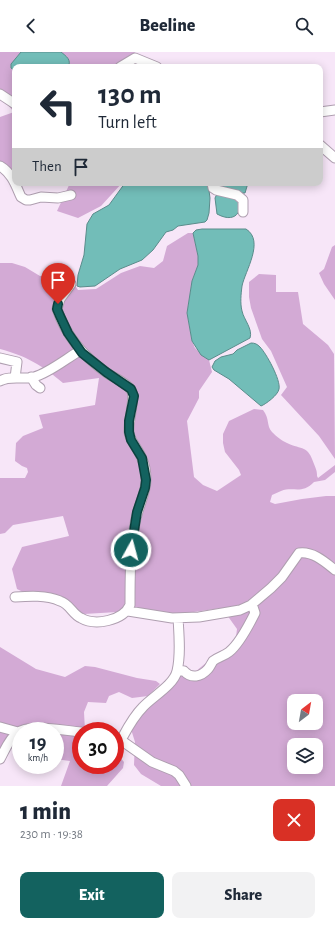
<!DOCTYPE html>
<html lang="en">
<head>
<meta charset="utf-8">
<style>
  :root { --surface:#fff; --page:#f2f2f3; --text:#1f2937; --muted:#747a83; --accent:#13625f }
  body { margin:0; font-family:"Alegreya Sans",sans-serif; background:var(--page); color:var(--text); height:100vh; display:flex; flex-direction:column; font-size:15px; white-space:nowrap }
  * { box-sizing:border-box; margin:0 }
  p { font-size:13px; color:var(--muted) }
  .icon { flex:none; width:22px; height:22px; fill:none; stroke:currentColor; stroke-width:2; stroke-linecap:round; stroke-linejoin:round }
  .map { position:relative; height:734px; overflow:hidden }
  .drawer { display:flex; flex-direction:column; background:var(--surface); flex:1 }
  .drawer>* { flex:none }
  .hud { position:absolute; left:12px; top:12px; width:311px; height:122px; border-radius:8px; box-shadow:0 2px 10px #0003; background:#fff; color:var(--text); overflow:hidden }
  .needle { width:26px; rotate:31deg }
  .buttons { position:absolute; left:287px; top:642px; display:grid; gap:8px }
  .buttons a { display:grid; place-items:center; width:36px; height:36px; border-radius:8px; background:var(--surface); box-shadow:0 2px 10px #0003; font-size:20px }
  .speed { position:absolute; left:12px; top:670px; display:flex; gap:8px; font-size:20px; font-weight:700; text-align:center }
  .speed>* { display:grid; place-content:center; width:52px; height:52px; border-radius:50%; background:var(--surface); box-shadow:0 2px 10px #0003; line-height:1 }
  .speed small { font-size:10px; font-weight:400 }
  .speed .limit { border:6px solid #d22; background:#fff; color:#111 }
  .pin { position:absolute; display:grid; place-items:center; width:34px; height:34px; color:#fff; margin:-41px -17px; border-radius:50% 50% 50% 0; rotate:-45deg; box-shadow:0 0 4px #0007 }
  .pin .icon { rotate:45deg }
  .me { position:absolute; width:44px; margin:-22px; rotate:7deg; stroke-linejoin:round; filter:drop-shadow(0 0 3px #0008) }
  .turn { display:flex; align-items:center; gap:14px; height:84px; padding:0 20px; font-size:18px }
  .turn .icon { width:52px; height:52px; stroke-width:2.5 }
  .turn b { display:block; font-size:28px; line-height:34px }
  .then { display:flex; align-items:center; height:38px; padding:0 20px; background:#0003; gap:8px; font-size:15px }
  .round { display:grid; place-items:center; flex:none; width:42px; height:42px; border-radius:8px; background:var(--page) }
  .summary { display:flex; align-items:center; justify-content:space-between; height:68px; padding:0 20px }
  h1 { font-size:24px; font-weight:800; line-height:30px }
  .action { display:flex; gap:8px; margin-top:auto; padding:8px 20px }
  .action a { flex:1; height:46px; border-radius:8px; background:var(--accent); color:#fff; font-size:16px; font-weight:800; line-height:46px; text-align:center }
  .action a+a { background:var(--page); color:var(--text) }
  header { display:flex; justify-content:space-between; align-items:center; height:52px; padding:0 20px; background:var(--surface); font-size:18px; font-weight:800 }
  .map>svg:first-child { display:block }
  .forest { fill:#d3aad5; fill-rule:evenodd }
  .water { fill:#72bdb8; stroke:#5a8c8b }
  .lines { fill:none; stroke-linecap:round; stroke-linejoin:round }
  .minor-casing { stroke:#af9fb0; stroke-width:11 }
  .minor { stroke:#fff; stroke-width:9 }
  .route-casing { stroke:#0c403e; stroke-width:10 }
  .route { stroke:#13625f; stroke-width:7 }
</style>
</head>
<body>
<header><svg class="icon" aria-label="back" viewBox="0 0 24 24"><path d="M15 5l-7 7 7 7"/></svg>Beeline<svg class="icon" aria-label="search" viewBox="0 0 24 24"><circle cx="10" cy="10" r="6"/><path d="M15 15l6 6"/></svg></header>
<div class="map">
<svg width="335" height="734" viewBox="0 0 335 734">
  <rect width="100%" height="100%" fill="#f7e6f8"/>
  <path class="forest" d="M0 0H135L129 10 130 15H15V116L10 118 0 114V65L14 60 0 44Z
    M70 131H122L101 154 78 166 57 159Z
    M188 181H193L198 204V213L192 229 187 261 192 289 195 296 206 306 209 308 212 320 199 339V346L187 369 194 425 203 433 217 439 241 423 239 418 225 400 223 391V382L229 369 254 357 263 358C270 367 266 373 272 380 276 384 282 389 287 391 302 398 308 393 314 412 316 417 317 419 317 424L318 426 335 413V420L325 428 314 430C301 443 294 434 281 439 278 440 275 442 272 443L270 450 275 452 302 447 326 444H335V734H161L141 722 134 713 135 690 130 674 181 621 195 620 218 601 235 593 237 577 222 556 180 562 134 559 84 562 58 552 35 546 17 537 12 517 22 495 69 484 63 464 13 473 5 481 0 482V426H25L28 420 27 416 22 414 15 409 16 391 23 384 43 376 39 363 95 353 99 326 63 331C42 313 26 304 0 297V211H12L25 215 40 224H55L70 226 78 238 96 237 121 221 140 214 154 216 163 209 167 194ZM294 649H316V671H294ZM294 693H316V715H294Z
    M335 193V248L324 232 319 221 324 217 332 195Z
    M259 222 276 223V240H298L303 272 328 293 334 302 335 407 319 384 281 343 287 335 271 299 262 287 251 256 249 245V230Z
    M0 595 36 617 65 625 85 614 95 615 137 626 156 629 160 632 148 644 132 646 119 640 109 644 106 651 88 650 84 660 85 679H81V713H115V700L124 710 123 716 107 734H61L70 709 55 707V679H21V700L13 695 7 700 0 698Z"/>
  <path class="water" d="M21 0H61C66 4 72 8 68 15H15V19L11 16V12Z
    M125 131H208L210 146 209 161 207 168 205 170 178 174 173 178 166 180 153 198 142 208 120 217 95 234 80 235 77 234 78 223 84 203 87 172 93 162 109 153Z
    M215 131H248L245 141H242L218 135Z
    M217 142C222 143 230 143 236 145 244 149 241 175 217 162L215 146Z
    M202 177H246C265 189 245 219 242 234 241 242 240 251 242 259 244 268 253 277 250 286L209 308 201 303 192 289 187 261 192 229 198 213V204L193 181 196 178Z
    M251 291C255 291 257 292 260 295 266 301 281 328 279 337 278 343 266 352 261 354L229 327 214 318 212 315 215 309 221 305 233 302 237 298Z"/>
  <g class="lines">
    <g class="minor-casing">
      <path id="minor" d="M120 15 135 6 157 15
        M0 42 15 52
        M320 60 335 58
        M320 93 335 106
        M0 114C12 121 16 134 21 145L26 148H30L41 145 58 146 71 143
        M212 131 213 136 216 138 237 143 243 148V160
        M0 306 17 310 15 326
        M31 325 36 333 40 336
        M0 329C10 323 23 328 34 325 49 321 67 306 81 298
        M15 545C30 544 46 543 60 549 70 552 72 562 81 566 95 574 123 569 130 553 130 526 130 499 135 472 137 457 146 442 146 428 146 421 145 413 142 407 139 397 130 390 129 380 128 369 136 344 131 338 126 330 114 326 107 321 84 305 66 284 57 257L60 247 71 232
        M128 559 172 566 199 565 240 558 251 553 271 536 282 525 299 501C313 499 325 510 335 518
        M178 618 184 619C191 627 201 625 208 617 210 615 211 612 213 609 218 605 224 604 229 600 238 593 250 571 255 561L252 552
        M0 675 18 680
        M115 687 125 691 152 710 174 719 179 723 186 734
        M121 688C127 677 133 665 143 655 152 645 174 633 177 619 181 603 179 583 178 566
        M0 707C5 698 9 687 17 681 29 671 66 679 81 680"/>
    </g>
    <use href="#minor" class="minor"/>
  </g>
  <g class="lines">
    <g class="route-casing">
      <path id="route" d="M58 252 57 257 60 264 68 281 82 301 106 320 131 337 134 344 129 369V380L131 388 142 406 146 428 145 436 137 460 131 498"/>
    </g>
    <use href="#route" class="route"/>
  </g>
</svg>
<div class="buttons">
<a><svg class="needle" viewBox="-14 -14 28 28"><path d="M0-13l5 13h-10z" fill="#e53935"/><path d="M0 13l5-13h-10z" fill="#747a83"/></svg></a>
<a><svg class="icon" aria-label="layers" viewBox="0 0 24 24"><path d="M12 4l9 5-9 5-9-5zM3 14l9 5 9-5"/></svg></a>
</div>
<div class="speed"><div>19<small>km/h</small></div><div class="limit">30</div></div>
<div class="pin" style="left:58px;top:252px;background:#d93025"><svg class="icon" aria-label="arrive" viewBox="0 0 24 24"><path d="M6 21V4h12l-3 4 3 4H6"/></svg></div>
<svg class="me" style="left:131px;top:498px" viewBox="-20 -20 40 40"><circle r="17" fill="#13625f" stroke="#fff" stroke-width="3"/><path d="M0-11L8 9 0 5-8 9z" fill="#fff"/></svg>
<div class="hud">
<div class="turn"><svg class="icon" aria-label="left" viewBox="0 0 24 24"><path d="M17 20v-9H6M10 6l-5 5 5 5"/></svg><div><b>130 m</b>Turn left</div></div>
<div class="then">Then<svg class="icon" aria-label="arrive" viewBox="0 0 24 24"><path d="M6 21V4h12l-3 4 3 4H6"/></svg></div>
</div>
</div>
<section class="drawer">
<div class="summary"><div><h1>1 min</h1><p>230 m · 19:38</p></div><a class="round" style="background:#d93025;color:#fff"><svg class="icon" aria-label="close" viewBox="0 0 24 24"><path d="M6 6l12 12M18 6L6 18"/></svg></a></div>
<div class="action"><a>Exit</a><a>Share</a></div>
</section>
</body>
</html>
